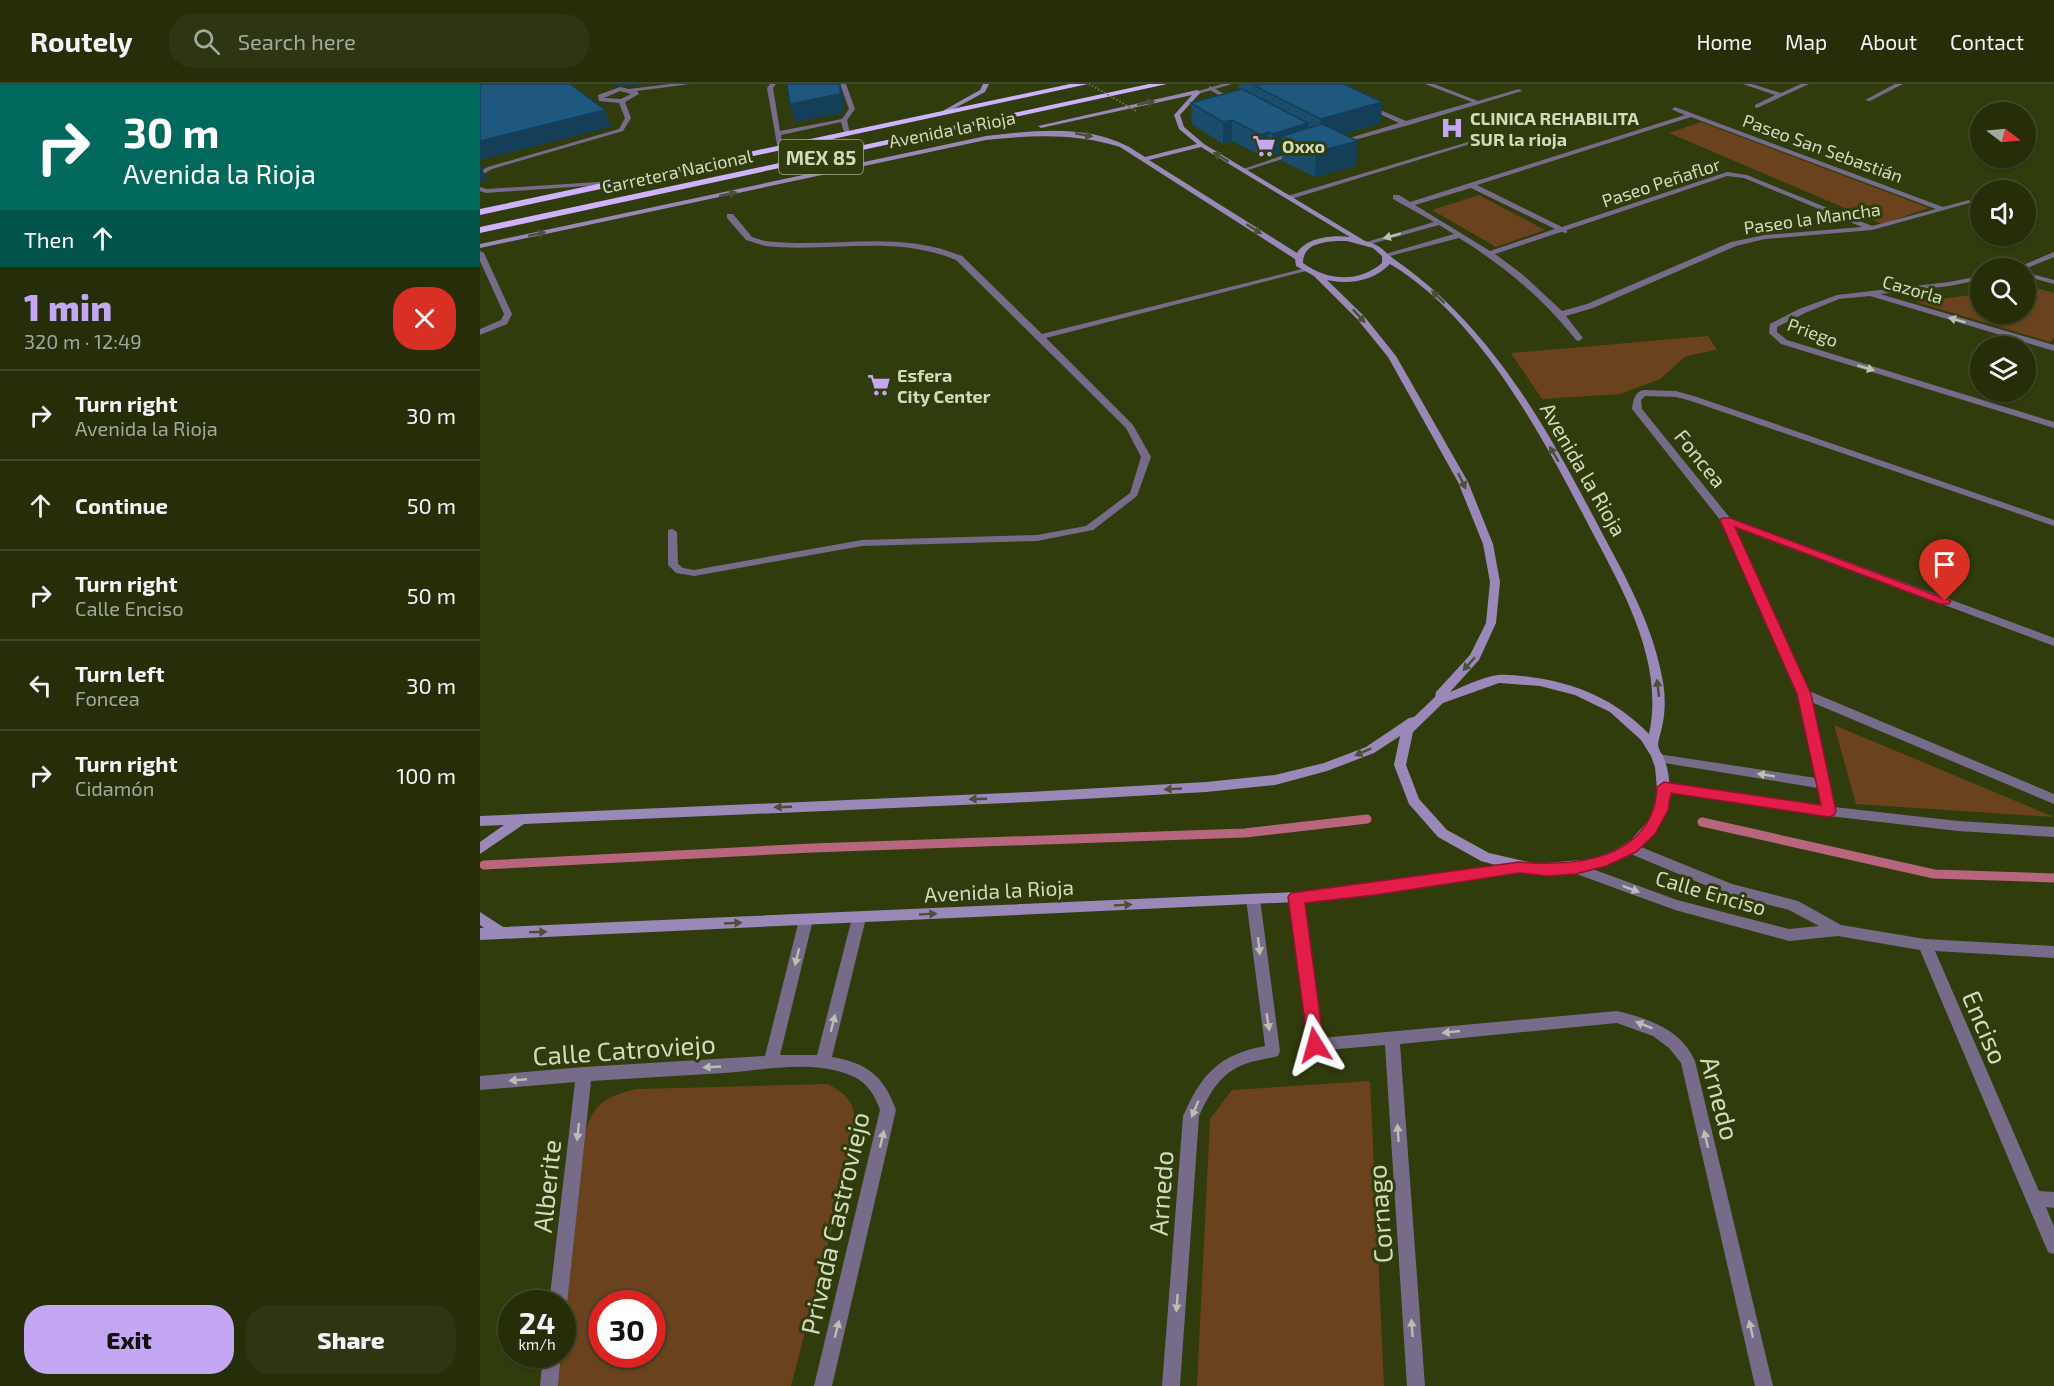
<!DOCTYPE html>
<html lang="en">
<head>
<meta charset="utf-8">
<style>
  :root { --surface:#252d09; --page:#2d3512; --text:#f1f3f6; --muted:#a3a89c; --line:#42492a; --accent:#c4a7f2 }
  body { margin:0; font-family:"Exo 2",sans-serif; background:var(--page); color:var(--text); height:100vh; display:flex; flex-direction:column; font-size:22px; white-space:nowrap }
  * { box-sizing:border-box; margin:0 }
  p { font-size:20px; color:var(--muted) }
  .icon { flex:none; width:33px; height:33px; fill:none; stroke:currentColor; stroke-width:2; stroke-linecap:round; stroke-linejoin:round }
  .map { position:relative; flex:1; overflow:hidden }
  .sheet { display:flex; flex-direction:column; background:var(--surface); width:480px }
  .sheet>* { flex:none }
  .guide { background:#00695c; color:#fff; overflow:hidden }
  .needle { width:39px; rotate:106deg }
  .buttons { position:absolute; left:1490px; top:18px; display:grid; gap:12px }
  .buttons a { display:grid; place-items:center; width:66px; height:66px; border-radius:50%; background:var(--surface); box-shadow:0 2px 4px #0004,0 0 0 2px var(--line); font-size:30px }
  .speed { position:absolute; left:18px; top:1206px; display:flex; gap:12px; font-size:30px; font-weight:700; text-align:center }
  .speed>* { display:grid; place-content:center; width:78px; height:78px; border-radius:50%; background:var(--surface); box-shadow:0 2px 4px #0004,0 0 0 2px var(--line); line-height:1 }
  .speed small { font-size:15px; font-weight:400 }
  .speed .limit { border:9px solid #d22; background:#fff; color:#111 }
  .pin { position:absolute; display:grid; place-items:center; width:51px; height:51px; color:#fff; margin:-62px -26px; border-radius:50% 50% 50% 0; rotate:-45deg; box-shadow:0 0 6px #0007 }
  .pin .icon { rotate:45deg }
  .me { position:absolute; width:66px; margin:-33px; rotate:352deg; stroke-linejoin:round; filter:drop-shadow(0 0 4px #0008) }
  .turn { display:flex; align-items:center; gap:21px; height:126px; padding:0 24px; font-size:27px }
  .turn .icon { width:78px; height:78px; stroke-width:2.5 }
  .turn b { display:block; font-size:42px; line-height:51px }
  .then { display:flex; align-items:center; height:57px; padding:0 24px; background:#0003; gap:12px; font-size:22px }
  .round { display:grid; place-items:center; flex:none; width:63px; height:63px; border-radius:24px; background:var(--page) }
  .summary { display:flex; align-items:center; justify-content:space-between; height:102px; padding:0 24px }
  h1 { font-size:36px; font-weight:800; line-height:45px; color:var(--accent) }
  .primary-button { display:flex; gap:12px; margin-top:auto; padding:12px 24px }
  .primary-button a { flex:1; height:69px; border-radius:24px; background:var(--accent); color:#111; font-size:24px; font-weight:800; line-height:69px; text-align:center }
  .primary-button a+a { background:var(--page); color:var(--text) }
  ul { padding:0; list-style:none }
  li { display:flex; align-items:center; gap:18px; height:90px; padding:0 24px; border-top:2px solid var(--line) }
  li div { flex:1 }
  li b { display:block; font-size:22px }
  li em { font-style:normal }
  header { display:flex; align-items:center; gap:36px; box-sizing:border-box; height:84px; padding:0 30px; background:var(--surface); border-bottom:2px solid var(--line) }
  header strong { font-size:28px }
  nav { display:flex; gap:33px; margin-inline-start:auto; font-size:21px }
  .search { width:420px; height:54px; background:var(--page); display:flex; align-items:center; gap:15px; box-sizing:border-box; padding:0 21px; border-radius:24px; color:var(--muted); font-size:22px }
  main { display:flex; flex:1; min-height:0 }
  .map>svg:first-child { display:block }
  .green { fill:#6a431e; fill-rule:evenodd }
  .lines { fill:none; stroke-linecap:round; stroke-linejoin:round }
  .stream { stroke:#b7667e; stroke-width:9 }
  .lane { fill:#776b8a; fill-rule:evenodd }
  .street { fill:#776b8a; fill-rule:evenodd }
  .secondary { fill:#9a88b8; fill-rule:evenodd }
  .highway { fill:#cfb2fd; fill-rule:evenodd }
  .path-bridge { stroke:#6e784e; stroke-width:2; stroke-dasharray:1.5 2; stroke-linecap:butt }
  .wall { fill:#1a4c6c }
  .shaded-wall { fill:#153e58 }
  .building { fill:#1e587e; stroke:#153e58; stroke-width:1.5 }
  .oneway { fill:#4b4f37 }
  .oneway2 { fill:#babfaf }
  .route { fill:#e11d48; stroke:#92132f; stroke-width:1.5 }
  .labels { text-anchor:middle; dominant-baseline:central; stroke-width:6; stroke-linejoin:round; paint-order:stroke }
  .far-poi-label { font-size:18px; font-weight:bold; fill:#d1dbbb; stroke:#313c0c; text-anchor:start }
  .far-street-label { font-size:18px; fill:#d1dbbb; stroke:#313c0c }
  .shield { fill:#313c0c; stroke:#a1ab86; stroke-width:1.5 }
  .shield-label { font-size:20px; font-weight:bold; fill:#d1dbbb }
  .street-label { font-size:21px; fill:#d1dbbb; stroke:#313c0c }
  .near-street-label { font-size:26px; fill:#d1dbbb; stroke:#313c0c }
</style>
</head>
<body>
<header>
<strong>Routely</strong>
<div class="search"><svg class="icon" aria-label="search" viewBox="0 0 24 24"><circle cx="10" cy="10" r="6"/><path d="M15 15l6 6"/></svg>Search here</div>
<nav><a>Home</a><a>Map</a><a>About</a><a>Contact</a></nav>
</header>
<main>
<section class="sheet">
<div class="guide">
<div class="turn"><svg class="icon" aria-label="right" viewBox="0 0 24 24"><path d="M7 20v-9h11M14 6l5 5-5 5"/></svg><div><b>30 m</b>Avenida la Rioja</div></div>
<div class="then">Then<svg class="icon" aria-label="ahead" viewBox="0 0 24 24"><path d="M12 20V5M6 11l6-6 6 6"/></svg></div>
</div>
<div class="summary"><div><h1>1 min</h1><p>320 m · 12:49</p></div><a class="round" style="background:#d93025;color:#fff"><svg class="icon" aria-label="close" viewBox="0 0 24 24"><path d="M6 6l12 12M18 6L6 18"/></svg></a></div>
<ul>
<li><svg class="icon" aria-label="right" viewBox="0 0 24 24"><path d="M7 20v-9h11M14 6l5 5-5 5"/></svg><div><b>Turn right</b><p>Avenida la Rioja</p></div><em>30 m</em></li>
<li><svg class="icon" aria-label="ahead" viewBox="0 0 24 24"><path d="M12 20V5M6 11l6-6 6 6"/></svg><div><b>Continue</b></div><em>50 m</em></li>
<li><svg class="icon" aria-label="right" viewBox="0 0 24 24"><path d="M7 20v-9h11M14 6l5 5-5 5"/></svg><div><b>Turn right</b><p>Calle Enciso</p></div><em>50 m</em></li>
<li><svg class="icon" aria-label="left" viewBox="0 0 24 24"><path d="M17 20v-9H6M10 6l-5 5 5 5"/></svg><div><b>Turn left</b><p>Foncea</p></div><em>30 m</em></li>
<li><svg class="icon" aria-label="right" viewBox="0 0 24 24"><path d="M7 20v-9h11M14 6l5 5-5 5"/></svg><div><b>Turn right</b><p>Cidamón</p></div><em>100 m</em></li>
</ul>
<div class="primary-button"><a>Exit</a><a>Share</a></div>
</section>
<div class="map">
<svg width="1574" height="1302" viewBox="0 0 1574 1302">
  <rect width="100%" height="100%" fill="#313c0c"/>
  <path class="green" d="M1221 38 1449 124 1402 140 1189 49Z
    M999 111 1065 146 1016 163 952 126Z
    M1545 201 1574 209V253L1570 258 1436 218 1500 210V230H1545Z
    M1228 252 1237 266 1206 272 1180 295 1140 310 1062 315 1031 269Z
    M1354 641 1574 733 1376 720Z
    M890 997 904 1302H717L730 1035 752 1006Z
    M348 1000C375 1015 376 1025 375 1055L311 1302H78L104 1057C109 1022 125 1012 157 1005ZM122 1220H172V1270H122Z"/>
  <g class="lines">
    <path class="stream" d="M1222 738 1454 790 1574 794
      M4 781 332 764 765 749 887 735"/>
    <path class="lane" d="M190 0H210L157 7 159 10 145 18 151 34 143 47 12 85 0 92V87L8 83 139 45 145 34 139 19 119 17 118 11 140 3 149 5ZM140 7 151 10 141 15 124 14Z
      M290 0H296L293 4 300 47 362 35 369 25 360 0H366L375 25 367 36 370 50 365 51 361 38 301 51 303 65 298 66 287 4Z
      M945 0H954L998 17 1039 5 1042 7 929 41 856 61 853 59 919 39 887 24V22H891L926 37 992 18Z
      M730 2 757 17 758 18 753 19 728 5Z
      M1008 52 1013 53 811 115 804 113Z
      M816 67 819 69 818 70 765 87 760 86Z
      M133 97 135 98V100L6 109 0 107V103L7 105Z
      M247 130H253L272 153 285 157C353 165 415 145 482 172L562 250 826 184 830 186 566 254 653 341 671 373 657 412 613 446 557 457 382 462 214 492 196 489 188 481V446L192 445 197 448 198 480 203 484 214 486 382 456 557 451 606 442 650 409 661 373 646 344 476 176C414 150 350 169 285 162L266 156 247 134Z
      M0 167 4 169 32 230 27 240 0 251V245L21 236 24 230 0 177Z"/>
    <path class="street" d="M742 0H752L718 10 715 8Z
      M1263 0H1272L1301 9 1321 0H1329L1277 24 1275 23V21L1295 11Z
      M1415 0H1423L1390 17 1385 16Z
      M1195 23 1463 123 1489 116 1493 118 1392 146 1285 155 1256 162 1113 224 1086 232 1103 254 1099 257 1096 256C1063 214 1024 182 979 154L906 173 902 171 974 150 959 141 887 161 883 159 954 138 913 115V111H919L930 118 1205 31 1193 26 1192 25ZM1211 33 1456 125 1392 142 1267 91 1247 88 1082 143 997 101ZM1247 92 1264 94 1382 143 1285 151 1251 158 1107 220 1082 227 1042 190 1015 170 1081 148 1087 149V146ZM991 104 1075 145 1010 167 935 121Z
      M1574 168V173L1545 185 1536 184Z
      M1545 188 1574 196V200L1545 192Z
      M1500 192V196L1469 202 1400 210 1574 261V267L1390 212 1359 215 1325 229 1297 243V248L1307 256 1574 338V344L1301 260 1289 249 1290 240 1319 225 1357 211 1469 198Z
      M1163 306 1196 307 1217 313 1574 436V442L1211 317 1196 313 1165 312 1161 316 1162 325 1250 434 1574 554V562L1254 442 1329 607 1574 710V720L1331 618 1354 723 1478 737 1574 743V753L1478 747 1349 732 1180 706 1178 703 1180 700 1184 698 1341 721 1338 704 1178 678 1172 674 1178 670 1336 694 1318 610 1241 437 1152 325C1153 317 1154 309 1163 306Z
      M1151 759 1252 800 1318 817 1361 841 1445 855 1574 862V874L1455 867 1559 1107 1574 1108V1124L1566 1123 1574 1143V1170L1568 1168 1440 866 1358 852 1309 857 1195 826 1091 788 1089 784 1091 780 1096 779 1197 816 1309 845 1339 842 1309 826 1244 809 1146 768 1144 764 1146 760Z
      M816 808 821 809 823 813 841 954 1137 927C1169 935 1201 945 1215 977L1293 1302H1275L1201 979 1189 964 1173 952 1137 939 920 960 945 1302H927L905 961 835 967 830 966 828 961 809 813 811 809Z
      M773 810 778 811 780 815 800 967 798 972C788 975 776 976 765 980 741 988 729 1010 719 1032L700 1302H682L703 1032C722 990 738 971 785 962L766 815 768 811Z
      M379 828 384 830 386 834 352 973C387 979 404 992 416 1026L352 1302H334L400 1026C395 1011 387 998 372 992 333 975 284 986 244 989 200 992 155 994 111 997L87 1220 82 1227V1220H69L95 998 0 1006V992L104 983 285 972 319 836 321 832 326 830 331 832 333 836 300 971H337L372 834 374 830Z
      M63 1270H81L78 1302H60Z"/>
    <path class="secondary" d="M503 0H509L505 8 464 30 459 29 500 6Z
      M717 6 721 8 700 31 704 43 724 60 885 157C904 162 903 168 918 178 1013 245 1068 346 1121 447 1145 492 1171 538 1181 588 1185 605 1186 621 1183 638 1182 645 1179 653 1178 660 1178 666 1183 671 1185 677 1189 688 1190 700 1189 712 1182 767 1131 783 1084 788 1070 789 1058 791 1044 787L895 810 816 818 0 856V844H4L0 841V828L23 843 816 808 895 800 1019 782 1001 777 958 753 929 720 914 681 920 652 894 669 847 687 795 701 726 708 549 718 44 740 0 770V758L24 741 0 742V732L549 708 726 698 795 691 844 679 886 663 929 634 934 633 955 613 956 608 990 571 1006 539 1010 498 1003 460 978 398 908 273 878 236 834 192 816 182 815 175 640 63C595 49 553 51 506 56L0 164V160L506 52C551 47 603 40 645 61 652 64 658 69 665 73L717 60 699 45 694 31 712 11 561 44 558 42ZM721 63 870 153C853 151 827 153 817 169L669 76ZM867 157 893 164 902 172V179C879 199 847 197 823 179 823 157 850 157 867 157ZM910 180C999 233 1061 350 1108 440 1141 503 1185 576 1169 650 1136 616 1097 599 1050 593 1040 592 1028 590 1018 591 1002 593 985 602 970 608L999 576 1016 539 1020 498 1013 460 988 398 916 272 884 232 847 196C869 201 894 197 910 180ZM1019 599 1060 602 1095 611 1130 628 1161 656 1171 672 1175 683 1177 705 1176 716 1169 736 1151 756 1135 766 1113 775 1057 780 1009 769 967 746 939 715 926 681 933 648 963 619Z"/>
    <path class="highway" d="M590 0H608L0 131V125Z
      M669 0H687L0 149V143Z"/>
    <path class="path-bridge" d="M609 0 656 27"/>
  </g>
  <path class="wall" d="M759 0H864L901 39 863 50 876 82 835 93 802 77V69L793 72 788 70 781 72 752 57 743 60 712 40 711 19 759 6Z"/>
  <path class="shaded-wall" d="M134 0H164L135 3Z
    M360 0 364 17V29L315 38 310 20Z
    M902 18 901 39 840 57 841 35Z
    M125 26 131 43 0 76V57Z
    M752 36V57L743 60V38Z
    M828 39 827 61 802 52V69L793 72V50Z
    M788 48V70L781 72V51Z
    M878 57 876 82 835 93 836 68Z
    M0 79 7 96 0 98Z"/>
  <path class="building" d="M0 0H90L125 26 0 57Z
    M307 0H360V10L310 20Z
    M781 0H864L902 18 841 35 775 2Z
    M762 5 828 39 793 50 788 48 781 51 752 36 743 38 711 19Z
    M842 40 878 57 836 68 802 52Z"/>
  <defs><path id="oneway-solid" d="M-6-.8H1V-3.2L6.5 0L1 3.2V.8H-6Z" transform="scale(1.5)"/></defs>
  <g class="oneway">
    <use href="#oneway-solid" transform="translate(666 19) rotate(-12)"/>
    <use href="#oneway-solid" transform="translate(604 51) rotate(11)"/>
    <use href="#oneway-solid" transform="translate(741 73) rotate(-149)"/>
    <use href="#oneway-solid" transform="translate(248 110) rotate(-12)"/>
    <use href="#oneway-solid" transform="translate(774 145) rotate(32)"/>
    <use href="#oneway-solid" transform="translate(57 150) rotate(-12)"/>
    <use href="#oneway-solid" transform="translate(958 213) rotate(-137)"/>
    <use href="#oneway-solid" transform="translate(879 232) rotate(47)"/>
    <use href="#oneway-solid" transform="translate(1074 370) rotate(-121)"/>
    <use href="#oneway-solid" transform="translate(982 397) rotate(64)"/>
    <use href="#oneway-solid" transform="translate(989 580) rotate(132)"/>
    <use href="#oneway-solid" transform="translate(1178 604) rotate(-97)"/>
    <use href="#oneway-solid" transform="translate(883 668) rotate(156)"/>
    <use href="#oneway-solid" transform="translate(693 705) rotate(177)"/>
    <use href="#oneway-solid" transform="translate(498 715) rotate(178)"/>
    <use href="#oneway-solid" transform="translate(303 723) rotate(178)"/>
    <use href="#oneway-solid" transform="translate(643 821) rotate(-3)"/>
    <use href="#oneway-solid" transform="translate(448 830) rotate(-3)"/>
    <use href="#oneway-solid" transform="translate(253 839) rotate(-3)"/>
    <use href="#oneway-solid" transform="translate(58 848) rotate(-1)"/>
  </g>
  <g class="oneway2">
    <use href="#oneway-solid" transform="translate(912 152) rotate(165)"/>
    <use href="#oneway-solid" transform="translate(1477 236) rotate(-164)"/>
    <use href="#oneway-solid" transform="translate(1386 284) rotate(17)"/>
    <use href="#oneway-solid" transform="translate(1286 691) rotate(-171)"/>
    <use href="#oneway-solid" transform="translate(1151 805) rotate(21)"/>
    <use href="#oneway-solid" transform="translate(779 862) rotate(83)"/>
    <use href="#oneway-solid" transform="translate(317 873) rotate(104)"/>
    <use href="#oneway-solid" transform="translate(788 938) rotate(81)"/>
    <use href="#oneway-solid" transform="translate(353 939) rotate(-76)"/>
    <use href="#oneway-solid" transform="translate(1164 941) rotate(-158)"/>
    <use href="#oneway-solid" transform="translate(971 948) rotate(174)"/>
    <use href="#oneway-solid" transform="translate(232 983) rotate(177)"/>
    <use href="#oneway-solid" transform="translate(38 996) rotate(175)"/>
    <use href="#oneway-solid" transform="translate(715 1025) rotate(113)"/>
    <use href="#oneway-solid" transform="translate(98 1048) rotate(96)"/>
    <use href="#oneway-solid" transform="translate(918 1049) rotate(-94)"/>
    <use href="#oneway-solid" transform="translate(402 1055) rotate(-77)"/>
    <use href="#oneway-solid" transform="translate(1226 1055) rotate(-103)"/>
    <use href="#oneway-solid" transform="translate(697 1219) rotate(94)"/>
    <use href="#oneway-solid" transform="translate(932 1244) rotate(-94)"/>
    <use href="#oneway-solid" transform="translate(357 1245) rotate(-76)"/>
    <use href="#oneway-solid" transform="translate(1271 1245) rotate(-103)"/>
  </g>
  <path class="route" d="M1242 434H1250L1471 517 1469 520H1460L1255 443 1331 610 1356 727 1354 731 1349 733 1191 709 1188 726 1175 750 1156 768 1126 782 1096 790 1068 792 1039 789 895 811 825 819 844 961 841 967 835 969 829 967 808 813 811 809 1039 778C1085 782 1154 779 1173 726 1176 719 1176 711 1177 703L1184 698 1341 721 1317 610 1240 436Z"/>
  <defs>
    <g id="hospital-bare" transform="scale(1.8)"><path d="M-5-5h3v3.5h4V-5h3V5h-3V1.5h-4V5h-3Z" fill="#c4a7f2" stroke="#313c0c" stroke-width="2.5" paint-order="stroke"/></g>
    <g id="supermarket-bare" transform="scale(1.8)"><path d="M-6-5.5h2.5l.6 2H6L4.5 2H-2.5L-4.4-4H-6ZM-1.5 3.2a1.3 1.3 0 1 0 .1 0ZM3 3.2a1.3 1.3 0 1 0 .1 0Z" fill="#c4a7f2" stroke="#313c0c" stroke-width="2.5" paint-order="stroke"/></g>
  </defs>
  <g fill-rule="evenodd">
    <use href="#hospital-bare" x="972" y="44"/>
    <use href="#supermarket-bare" x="784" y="62"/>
    <use href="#supermarket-bare" x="399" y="301"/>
  </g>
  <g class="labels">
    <g class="far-poi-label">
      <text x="990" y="34">CLINICA REHABILITA<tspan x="990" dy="21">SUR la rioja</tspan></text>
      <text x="802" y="62">Oxxo</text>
      <text x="417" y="291">Esfera<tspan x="417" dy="21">City Center</tspan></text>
    </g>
    <g class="far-street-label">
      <text transform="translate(472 45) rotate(-11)">Avenida la Rioja</text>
      <text transform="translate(1343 64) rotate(20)">Paseo San Sebastián</text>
      <text transform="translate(197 87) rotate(-12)">Carretera Nacional</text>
      <text transform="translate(1181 98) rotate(-18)">Paseo Peñaflor</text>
      <text transform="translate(1332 134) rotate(-8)">Paseo la Mancha</text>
      <text transform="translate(1433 205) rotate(16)">Cazorla</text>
      <text transform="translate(1333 248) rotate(20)">Priego</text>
    </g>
    <rect class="shield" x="299" y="56" width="84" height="34" rx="4.5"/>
    <g class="shield-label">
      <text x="341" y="73">MEX 85</text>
    </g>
    <g class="street-label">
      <text transform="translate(1221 374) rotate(51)">Foncea</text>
      <text transform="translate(1104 385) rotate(60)">Avenida la Rioja</text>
      <text transform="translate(519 806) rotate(-3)">Avenida la Rioja</text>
      <text transform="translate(1231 808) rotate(16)">Calle Enciso</text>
    </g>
    <g class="near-street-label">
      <text transform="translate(1506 943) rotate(67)">Enciso</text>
      <text transform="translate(144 965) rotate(-4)">Calle Catroviejo</text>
      <text transform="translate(1241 1014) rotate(75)">Arnedo</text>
      <text transform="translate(66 1102) rotate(-84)">Alberite</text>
      <text transform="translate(680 1109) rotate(-86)">Arnedo</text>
      <text transform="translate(899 1130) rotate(-94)">Cornago</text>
      <text transform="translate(354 1139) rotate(-77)">Privada Castroviejo</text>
    </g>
  </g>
</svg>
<div class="buttons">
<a><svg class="needle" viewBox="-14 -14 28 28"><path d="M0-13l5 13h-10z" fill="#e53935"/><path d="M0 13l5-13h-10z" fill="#a3a89c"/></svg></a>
<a><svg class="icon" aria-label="sound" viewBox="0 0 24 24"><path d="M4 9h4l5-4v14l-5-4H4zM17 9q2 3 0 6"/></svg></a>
<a><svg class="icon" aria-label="search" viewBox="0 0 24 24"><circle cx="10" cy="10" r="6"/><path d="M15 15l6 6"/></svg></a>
<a><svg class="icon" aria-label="layers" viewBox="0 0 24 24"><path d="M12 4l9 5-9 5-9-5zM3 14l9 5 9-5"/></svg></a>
</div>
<div class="speed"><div>24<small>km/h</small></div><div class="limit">30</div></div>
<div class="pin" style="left:1465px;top:517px;background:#d93025"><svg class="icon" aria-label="arrive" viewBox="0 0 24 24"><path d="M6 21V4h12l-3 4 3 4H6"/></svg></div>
<svg class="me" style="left:835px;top:961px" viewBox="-20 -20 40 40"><path d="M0-17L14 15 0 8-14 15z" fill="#e11d48" stroke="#fff" stroke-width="4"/></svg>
</div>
</main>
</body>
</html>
